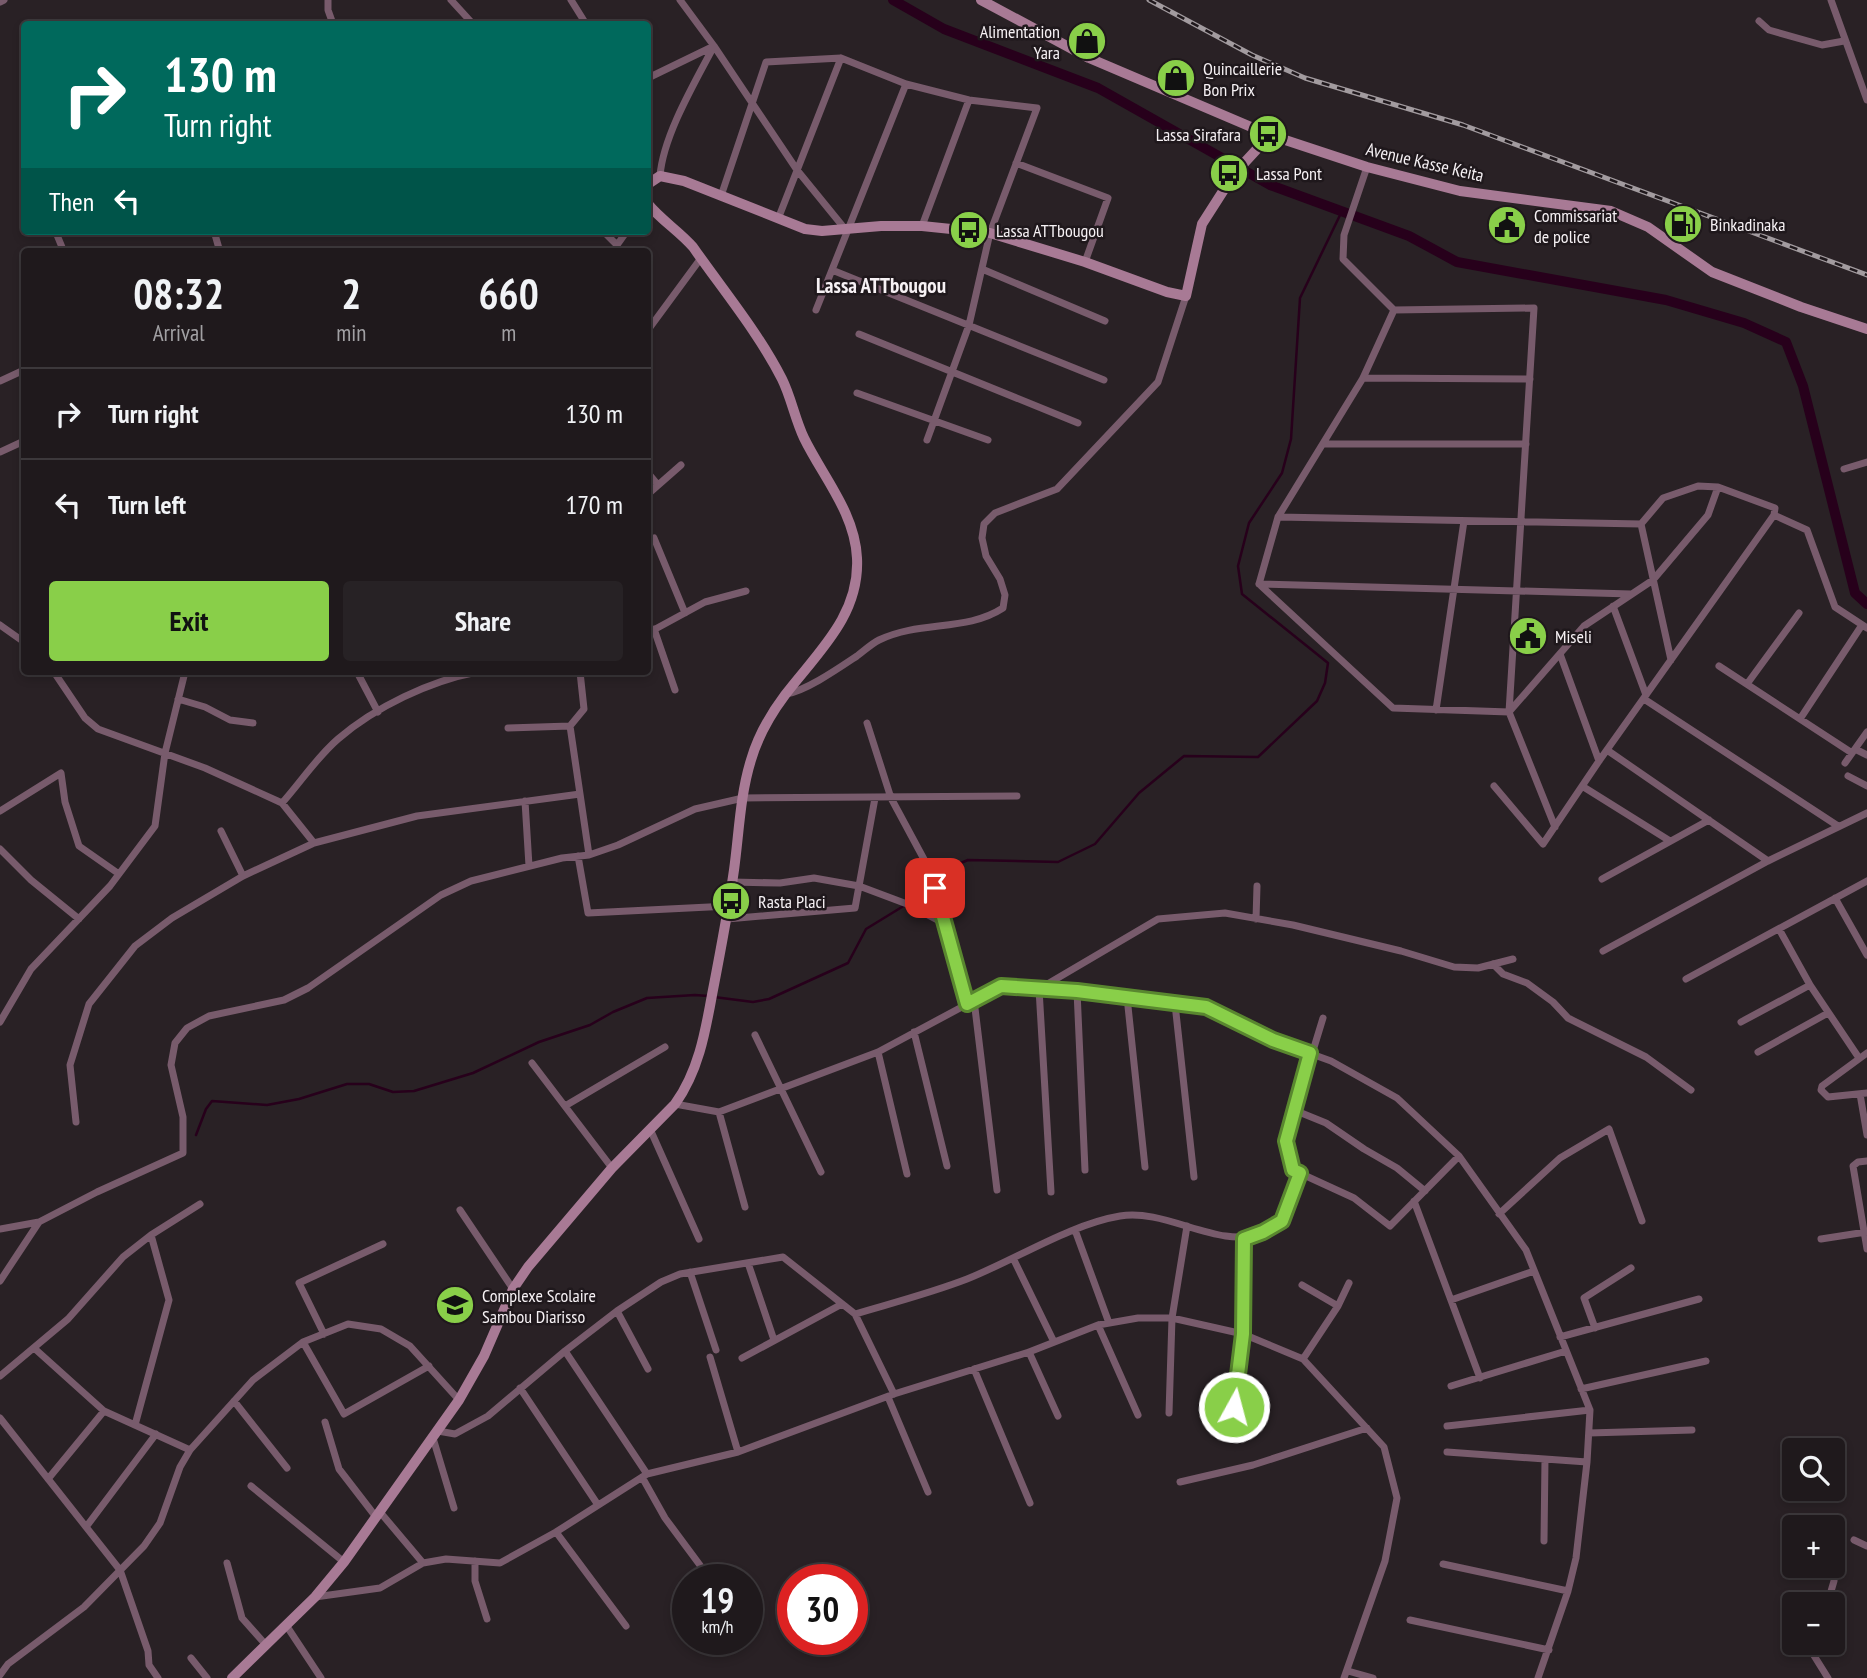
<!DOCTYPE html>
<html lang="en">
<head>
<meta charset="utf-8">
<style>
  :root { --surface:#1f191c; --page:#272225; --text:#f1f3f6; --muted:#a1a0a3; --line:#3c383b; --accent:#89cf49 }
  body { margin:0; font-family:"PT Sans Narrow",sans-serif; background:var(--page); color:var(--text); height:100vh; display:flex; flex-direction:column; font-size:26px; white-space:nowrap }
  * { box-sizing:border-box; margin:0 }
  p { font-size:23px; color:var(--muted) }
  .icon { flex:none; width:38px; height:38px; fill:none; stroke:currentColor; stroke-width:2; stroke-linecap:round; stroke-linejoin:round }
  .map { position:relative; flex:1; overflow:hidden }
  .drawer { position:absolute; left:21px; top:248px; width:630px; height:427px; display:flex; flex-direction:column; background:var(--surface); border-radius:7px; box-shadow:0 4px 10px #0003,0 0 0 2px var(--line) }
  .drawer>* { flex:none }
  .guide { position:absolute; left:21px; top:21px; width:630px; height:214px; border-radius:7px; box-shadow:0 4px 10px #0003,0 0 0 2px var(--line); background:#00695c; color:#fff; overflow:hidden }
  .buttons { position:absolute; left:1782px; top:1438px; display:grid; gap:14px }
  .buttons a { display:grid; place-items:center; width:63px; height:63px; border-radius:7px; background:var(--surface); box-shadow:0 4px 10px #0003,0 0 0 2px var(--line); font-size:35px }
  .speed { position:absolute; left:672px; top:1564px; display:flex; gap:14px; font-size:35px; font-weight:700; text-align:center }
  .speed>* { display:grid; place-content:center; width:91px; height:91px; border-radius:50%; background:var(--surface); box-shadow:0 4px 10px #0003,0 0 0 2px var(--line); line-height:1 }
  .speed small { font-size:18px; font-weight:400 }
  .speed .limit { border:10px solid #d22; background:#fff; color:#111 }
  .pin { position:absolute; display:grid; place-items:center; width:60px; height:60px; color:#fff; margin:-30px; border-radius:14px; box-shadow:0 4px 10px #0006 }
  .me { position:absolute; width:77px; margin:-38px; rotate:7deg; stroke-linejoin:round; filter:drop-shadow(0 0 5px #0008) }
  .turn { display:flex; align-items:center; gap:24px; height:147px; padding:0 28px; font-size:32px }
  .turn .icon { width:91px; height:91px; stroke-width:2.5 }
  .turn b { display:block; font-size:49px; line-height:60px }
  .then { display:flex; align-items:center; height:66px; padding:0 28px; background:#0003; gap:14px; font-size:26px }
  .eta { display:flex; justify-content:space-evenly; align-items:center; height:119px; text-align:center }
  .eta b { font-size:42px; font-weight:600; line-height:49px }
  .primary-button { display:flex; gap:14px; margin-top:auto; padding:14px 28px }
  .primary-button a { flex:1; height:80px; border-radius:7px; background:var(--accent); color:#111; font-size:28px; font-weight:600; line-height:80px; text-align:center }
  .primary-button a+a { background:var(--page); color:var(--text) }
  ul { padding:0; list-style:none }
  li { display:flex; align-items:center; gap:21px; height:91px; padding:0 28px; border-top:2px solid var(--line) }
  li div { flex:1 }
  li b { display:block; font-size:26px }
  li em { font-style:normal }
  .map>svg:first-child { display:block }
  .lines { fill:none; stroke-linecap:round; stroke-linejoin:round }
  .stream { stroke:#27001b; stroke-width:2.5 }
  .canal { stroke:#27001b; stroke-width:10 }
  .street { stroke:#785b6c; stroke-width:7 }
  .secondary { stroke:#a87a95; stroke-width:10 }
  .rail-casing { stroke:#a29b9f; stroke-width:5 }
  .rail { stroke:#1f181c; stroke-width:2.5; stroke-dasharray:8; stroke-linecap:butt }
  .route-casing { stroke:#59872f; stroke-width:18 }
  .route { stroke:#89cf49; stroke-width:12 }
  .labels { text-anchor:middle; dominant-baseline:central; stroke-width:5; stroke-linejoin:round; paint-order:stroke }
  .poi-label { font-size:18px; fill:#f6f1f4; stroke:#1f181c; text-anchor:start }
  .street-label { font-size:18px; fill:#f6f1f4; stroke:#1f181c }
  .quarter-label { font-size:21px; font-weight:bold; fill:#f6f1f4; stroke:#1f181c }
</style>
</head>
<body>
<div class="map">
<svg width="1867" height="1678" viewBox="0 0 1867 1678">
  <rect width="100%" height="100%" fill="#292125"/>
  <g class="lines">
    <path class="stream" d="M714 997 753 1002 769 999 848 963 866 929 915 899 934 874 968 860 1058 862 1095 844 1139 793 1184 756 1258 757 1317 701 1325 683 1328 663 1242 594 1238 566 1249 523 1282 473 1291 439 1300 298 1342 211
      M196 1135 206 1109 212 1101 267 1105 299 1099 347 1084H369L393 1092 414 1091 473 1073 539 1042 590 1025 613 1012 647 998 695 995 708 996"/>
    <path class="canal" d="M893 0 944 29 1098 88 1270 185 1409 236 1457 262 1666 300 1744 323 1786 342 1803 386 1855 593 1867 604"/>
    <path class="street" d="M328 0V10L333 24
      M451 0 473 24
      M571 0 586 24
      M680 0 714 46 797 170 845 229
      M1831 0 1867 100
      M0 2 4 0
      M1759 21 1769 30 1822 45 1844 41
      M648 78 714 46C695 82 663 136 660 176
      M1016 163 1108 198 1085 262
      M721 196 766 62 841 58 906 84 969 100 1037 108 990 233 969 325 927 440
      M778 219 841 58
      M922 226 969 100
      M214 231 220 252
      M603 231 617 245
      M57 235 64 252
      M612 252 627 231
      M982 269 1105 321
      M832 270 1104 380
      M816 310 906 84
      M648 330 701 258
      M859 334 1078 423
      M1363 378 1530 379
      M0 381 24 370
      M857 393 988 440
      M1323 444H1526
      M0 452 24 441
      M1844 469 1867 462
      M648 473 658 485
      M648 494 681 465
      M1774 515 1807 530 1835 607 1867 628
      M1278 517 1641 524
      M1641 524 1671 660
      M654 538 685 613
      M1259 584 1393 708 1509 712 1534 308 1394 310 1343 259 1344 235 1367 167
      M1259 584 1631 594
      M1259 584 1278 517 1363 378 1394 310
      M1613 606 1646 695
      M0 625 24 642
      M654 629 675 690
      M648 633 705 602 746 591
      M1560 654 1599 761
      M1719 666 1852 753
      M54 672 85 718 98 729 205 768 282 803 314 843
      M357 672 378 712
      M580 672 584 709 570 726 589 855
      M1747 684 1799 613
      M786 694C806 691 839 668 857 656 864 651 871 644 879 640 921 620 966 632 1003 608L1005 595 1000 579 986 556 982 538 984 524 995 513 1057 489 1158 382 1186 296
      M178 699 205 707 230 720 253 723
      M1644 699 1838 826
      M1436 710 1464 521
      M1800 719 1862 625
      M867 723 891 798 926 863
      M508 728 570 726
      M1855 749 1867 755
      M1607 750 1768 861
      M1845 763 1867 732
      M1848 776 1867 786
      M1494 786 1543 844 1599 761 1774 515 1775 508 1718 487 1698 486 1663 498 1641 524
      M1582 786 1670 841
      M525 801 529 866
      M282 803C300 783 317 757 338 739 375 707 430 681 477 672
      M0 811 61 773 65 802 79 846 119 874
      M1555 827 1509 712 1584 626 1653 580 1708 515 1718 487
      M221 831 243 876
      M0 849 31 880 79 919
      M578 856 588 913 729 906
      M1602 879 1709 820
      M732 882 780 883 814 878 859 886 907 904 945 924
      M935 888 967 1004
      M1835 898 1867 955
      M727 919 855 908 875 798
      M1256 919 1257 886
      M1779 929 1810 985 1859 1058
      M1603 951 1768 861 1867 813
      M1493 964 1503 974 1527 983 1553 1002 1568 1018 1646 1057 1691 1090
      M1686 979 1867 881
      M1077 991 1085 1170
      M1127 997 1145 1167
      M974 1000 997 1190
      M1175 1004 1194 1177
      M0 1022 31 969 110 886 155 826 165 753 185 672
      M1741 1022 1810 985
      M914 1032 947 1166
      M755 1035 821 1172
      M878 1052 907 1174
      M1758 1052 1828 1013
      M1310 1053 1286 1141 1293 1170 1354 1198 1390 1226 1459 1156
      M1867 1053 1822 1086 1821 1090 1828 1097 1867 1093
      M1312 1054 1323 1018
      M532 1063 612 1168
      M1860 1094 1867 1135
      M675 1104 719 1112 878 1052 1001 986 1077 991 1206 1007 1273 1040 1331 1061 1397 1098 1459 1156 1526 1250 1590 1410 1587 1462 1576 1558 1568 1591 1538 1678
      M565 1106 665 1047
      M1294 1110 1326 1123 1364 1149 1397 1168 1425 1191
      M719 1112 745 1207
      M76 1122 70 1065 89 1004 135 946 172 918 243 876 314 843 417 816 580 794
      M650 1129 699 1239
      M1867 1161 1858 1162 1853 1166 1867 1249
      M1051 1192 1039 989 1158 919 1225 913 1293 925 1401 951 1454 967 1478 968 1513 959
      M1414 1201 1480 1378
      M460 1210 513 1289
      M1499 1214 1560 1158 1609 1129 1642 1221
      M0 1229 39 1222
      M1075 1230 1109 1323
      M1821 1239 1866 1232
      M1013 1258 1054 1342
      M748 1263 774 1340
      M690 1272 716 1350
      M0 1281 39 1222 97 1192 183 1153V1117L171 1065 175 1043 187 1028 209 1016 284 1000 308 988 441 895 471 881 562 858 589 855 618 845 695 809 743 798 1017 796
      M1302 1285 1338 1306
      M1451 1300 1534 1271
      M617 1311 648 1369
      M855 1314C892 1303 931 1293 967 1279 1015 1260 1071 1224 1120 1216 1166 1208 1220 1250 1261 1233 1288 1221 1290 1199 1300 1173
      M1098 1325 1138 1415
      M1595 1328 1584 1298 1631 1268
      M324 1334 299 1283 383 1244
      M1560 1337 1699 1299
      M303 1342 344 1414 429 1366
      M34 1348 104 1411 190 1450 253 1380 303 1342 348 1324 381 1329 410 1346 459 1400
      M565 1351 647 1474
      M1029 1352 1058 1416
      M710 1357 738 1452
      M742 1358 842 1304
      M1303 1359 1338 1306 1349 1283
      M974 1369 1030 1503
      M0 1376 68 1319 123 1257 151 1235 200 1204
      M1451 1386 1566 1351
      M520 1388 598 1505
      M1581 1389 1706 1361
      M888 1397 928 1492
      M234 1401 287 1468
      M1234 1407 1243 1334 1244 1239
      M1169 1413 1172 1318 1187 1226
      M0 1418 120 1570 148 1651 149 1665 158 1678
      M325 1422 339 1469 376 1517
      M135 1425 169 1300 151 1235
      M1447 1426 1590 1410
      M438 1431 455 1434 488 1416 565 1351 617 1311 661 1282 680 1274 783 1257 855 1314 894 1394
      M1589 1433 1692 1430
      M433 1438 454 1508
      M1447 1452 1587 1462
      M642 1477 665 1518 711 1580
      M48 1479 104 1411
      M1180 1482 1253 1465 1367 1428
      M251 1486 344 1562
      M380 1512 423 1563
      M86 1527 156 1434
      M556 1532 626 1626
      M1854 1540 1867 1546
      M1544 1541 1545 1459
      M475 1561V1581L487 1619
      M227 1563 242 1618 266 1645
      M1443 1564 1568 1591
      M315 1597 380 1588 423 1563 446 1559 500 1563 556 1532 647 1474 738 1452 894 1394 1029 1352 1098 1325 1138 1318H1172L1243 1334 1303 1359 1384 1447 1397 1498 1385 1561 1344 1678
      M1827 1605 1834 1581
      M1410 1620 1549 1650
      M286 1625 321 1678
      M1816 1643 1813 1654 1828 1678
      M191 1658 207 1678
      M1348 1671 1373 1678
      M0 1675 8 1664 84 1607 144 1546 160 1523 180 1467 190 1450"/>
    <path class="secondary" d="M981 0 1089 58 1270 135 1367 167 1460 191 1611 211 1648 227 1712 272 1801 307 1867 329
      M648 184 660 176 684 181 805 229 822 231 881 226H922L990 233 1085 262 1167 292 1186 296 1202 224 1234 174 1270 135
      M232 1678 315 1597 344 1562 459 1400 484 1356 513 1289 528 1267 612 1168 675 1104C698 1072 705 1034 712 995 720 954 728 912 734 870 739 834 740 795 751 760 758 736 770 715 785 695 817 653 860 616 857 558 855 513 823 477 804 438 795 419 791 397 782 379 758 332 723 290 693 247 679 231 661 220 648 204"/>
    <g class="rail-casing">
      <path id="rail" d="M1149 0 1252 55 1305 78 1463 125 1867 275"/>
    </g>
    <use href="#rail" class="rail"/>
  </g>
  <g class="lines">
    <g class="route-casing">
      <path id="route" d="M935 888 967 1004 1001 986 1077 991 1206 1007 1273 1040 1310 1053 1286 1141 1293 1170 1300 1173 1282 1221 1263 1232 1244 1239 1243 1334 1234 1407"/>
    </g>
    <use href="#route" class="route"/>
  </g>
  <defs>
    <g id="shop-disc" transform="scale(2.0125)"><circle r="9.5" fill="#89cf49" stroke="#1f181c"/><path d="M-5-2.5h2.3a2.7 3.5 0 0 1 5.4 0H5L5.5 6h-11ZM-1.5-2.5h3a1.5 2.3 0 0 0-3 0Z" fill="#111"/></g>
    <g id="bus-disc" transform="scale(2.0125)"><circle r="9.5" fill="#89cf49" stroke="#1f181c"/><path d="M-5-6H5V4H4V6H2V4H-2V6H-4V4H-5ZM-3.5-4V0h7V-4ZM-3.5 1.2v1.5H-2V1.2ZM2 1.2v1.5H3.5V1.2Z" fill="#111"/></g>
    <g id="fuel-disc" transform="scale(2.0125)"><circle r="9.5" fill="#89cf49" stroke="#1f181c"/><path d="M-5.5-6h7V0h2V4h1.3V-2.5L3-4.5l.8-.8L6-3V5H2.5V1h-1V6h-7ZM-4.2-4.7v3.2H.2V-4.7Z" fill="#111"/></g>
    <g id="civic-disc" transform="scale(2.0125)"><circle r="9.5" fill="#89cf49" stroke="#1f181c"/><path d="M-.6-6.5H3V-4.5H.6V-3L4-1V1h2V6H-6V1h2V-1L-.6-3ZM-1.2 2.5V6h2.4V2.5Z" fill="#111"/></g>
    <g id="school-disc" transform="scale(2.0125)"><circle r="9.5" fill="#89cf49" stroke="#1f181c"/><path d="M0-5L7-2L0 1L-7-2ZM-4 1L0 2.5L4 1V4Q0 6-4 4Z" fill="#111"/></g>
  </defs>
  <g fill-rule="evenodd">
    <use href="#shop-disc" x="1087" y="41"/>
    <use href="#shop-disc" x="1176" y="78"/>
    <use href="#bus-disc" x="1268" y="134"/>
    <use href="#bus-disc" x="1229" y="173"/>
    <use href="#fuel-disc" x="1683" y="224"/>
    <use href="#civic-disc" x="1507" y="225"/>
    <use href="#bus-disc" x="969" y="230"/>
    <use href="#civic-disc" x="1528" y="636"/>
    <use href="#bus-disc" x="731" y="901"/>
    <use href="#school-disc" x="455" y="1305"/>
  </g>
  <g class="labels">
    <g class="poi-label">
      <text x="1060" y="31" text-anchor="end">Alimentation<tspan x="1060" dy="21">Yara</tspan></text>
      <text x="1203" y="68">Quincaillerie<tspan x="1203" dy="21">Bon Prix</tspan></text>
      <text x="1241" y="134" text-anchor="end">Lassa Sirafara</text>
      <text x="1256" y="173">Lassa Pont</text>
      <text x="1534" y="215">Commissariat<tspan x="1534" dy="21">de police</tspan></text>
      <text x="1710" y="224">Binkadinaka</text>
      <text x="996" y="230">Lassa ATTbougou</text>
      <text x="1555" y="636">Miseli</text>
      <text x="758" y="901">Rasta Placi</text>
      <text x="482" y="1295">Complexe Scolaire<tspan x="482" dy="21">Sambou Diarisso</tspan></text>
    </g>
    <g class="street-label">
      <text transform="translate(1425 162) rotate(13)">Avenue Kasse Keita</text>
    </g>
    <g class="quarter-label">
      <text x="881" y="285">Lassa ATTbougou</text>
    </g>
  </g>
</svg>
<div class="buttons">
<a><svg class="icon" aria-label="search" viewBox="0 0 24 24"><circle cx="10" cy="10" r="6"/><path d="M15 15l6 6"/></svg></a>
<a>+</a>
<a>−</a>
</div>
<div class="speed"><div>19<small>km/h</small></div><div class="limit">30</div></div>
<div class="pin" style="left:935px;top:888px;background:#d93025"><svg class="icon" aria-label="arrive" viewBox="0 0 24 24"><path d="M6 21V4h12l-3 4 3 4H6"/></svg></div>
<svg class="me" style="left:1234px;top:1407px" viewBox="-20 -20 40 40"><circle r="17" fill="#89cf49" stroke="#fff" stroke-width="3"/><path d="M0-11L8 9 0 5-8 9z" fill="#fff"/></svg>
<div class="guide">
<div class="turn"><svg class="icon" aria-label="right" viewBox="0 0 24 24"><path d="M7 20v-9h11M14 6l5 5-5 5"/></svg><div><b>130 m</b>Turn right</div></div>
<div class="then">Then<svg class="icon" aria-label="left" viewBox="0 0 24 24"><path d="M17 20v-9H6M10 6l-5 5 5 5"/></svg></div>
</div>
<section class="drawer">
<div class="eta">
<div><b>08:32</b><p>Arrival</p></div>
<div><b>2</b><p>min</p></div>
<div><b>660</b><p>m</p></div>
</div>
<ul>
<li><svg class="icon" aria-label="right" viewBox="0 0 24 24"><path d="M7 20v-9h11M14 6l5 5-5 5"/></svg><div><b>Turn right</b></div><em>130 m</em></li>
<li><svg class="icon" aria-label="left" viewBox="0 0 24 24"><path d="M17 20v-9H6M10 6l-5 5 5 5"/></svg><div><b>Turn left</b></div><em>170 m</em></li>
</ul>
<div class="primary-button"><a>Exit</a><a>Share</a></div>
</section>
</div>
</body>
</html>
